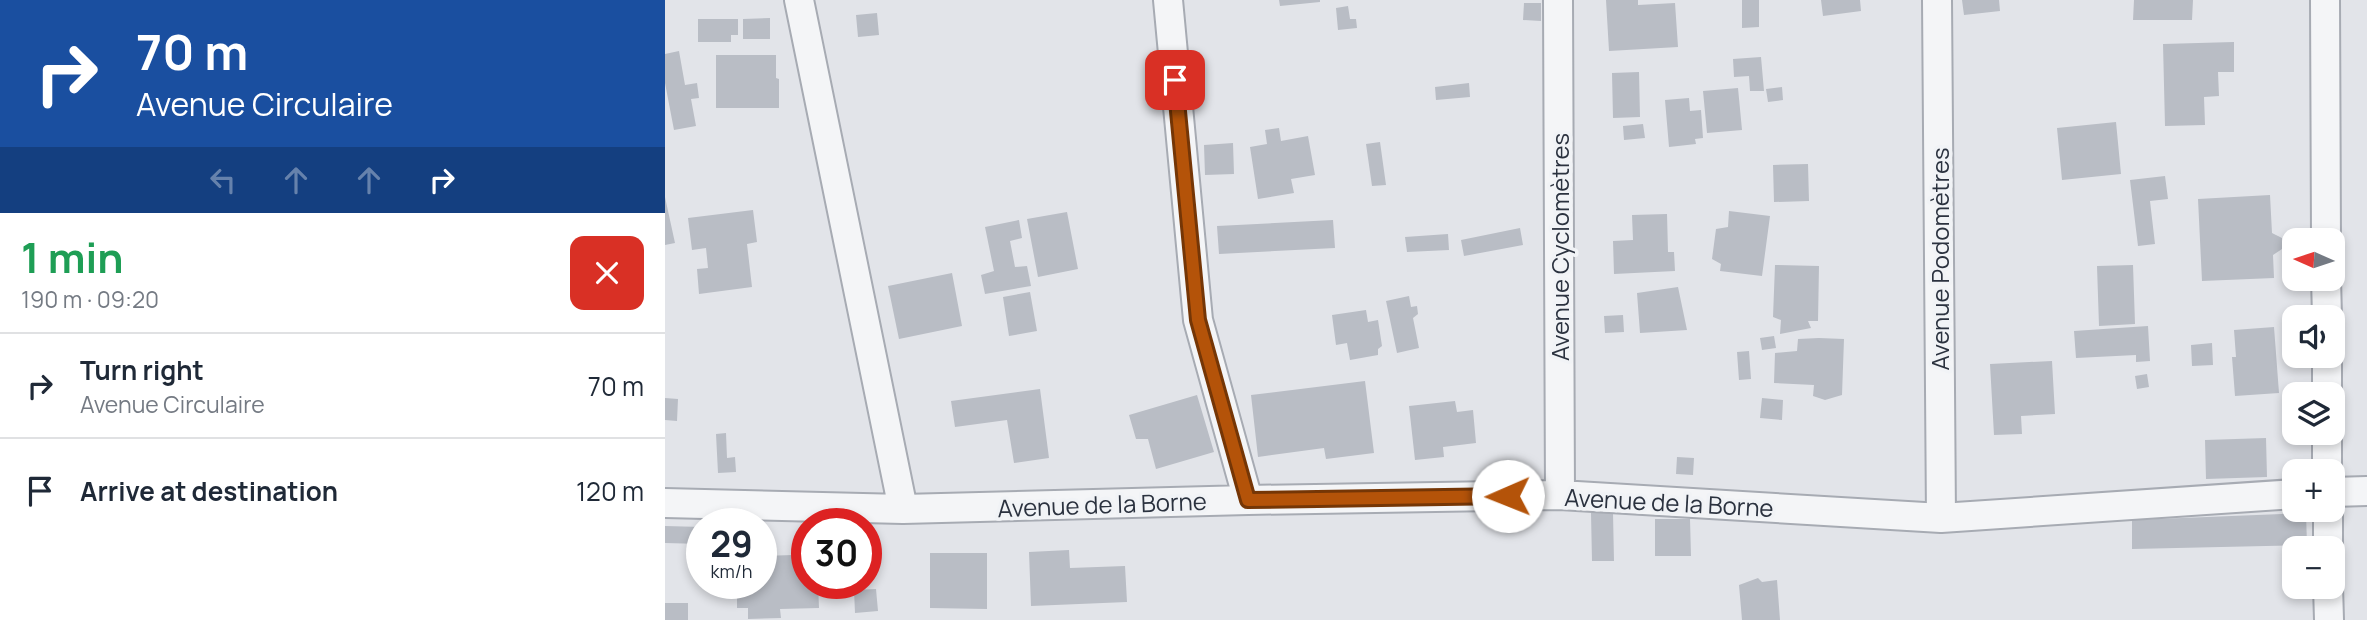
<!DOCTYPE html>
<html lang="en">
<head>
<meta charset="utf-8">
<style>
  :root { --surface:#fff; --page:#f6f6f7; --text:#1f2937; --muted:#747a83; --line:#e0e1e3 }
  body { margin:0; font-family:Manrope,sans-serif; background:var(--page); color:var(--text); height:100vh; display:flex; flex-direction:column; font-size:26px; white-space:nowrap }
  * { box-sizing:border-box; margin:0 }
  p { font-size:23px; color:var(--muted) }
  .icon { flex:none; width:38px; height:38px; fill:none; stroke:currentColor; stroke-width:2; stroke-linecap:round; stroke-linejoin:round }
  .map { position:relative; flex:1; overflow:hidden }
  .details { display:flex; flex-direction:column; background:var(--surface); width:665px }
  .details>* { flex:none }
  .banner { background:#1a4fa0; color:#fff; overflow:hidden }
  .needle { width:46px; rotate:273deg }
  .controls { position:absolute; left:1617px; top:228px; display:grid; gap:14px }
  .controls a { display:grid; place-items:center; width:63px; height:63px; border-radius:14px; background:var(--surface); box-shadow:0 4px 10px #0003; font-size:35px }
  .speed { position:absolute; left:21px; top:508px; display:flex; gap:14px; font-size:35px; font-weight:700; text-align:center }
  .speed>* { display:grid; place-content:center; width:91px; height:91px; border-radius:50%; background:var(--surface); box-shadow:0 4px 10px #0003; line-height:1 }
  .speed small { font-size:18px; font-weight:400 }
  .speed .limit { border:10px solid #d22; background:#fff; color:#111 }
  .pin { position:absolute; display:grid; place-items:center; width:60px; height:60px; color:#fff; margin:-30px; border-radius:14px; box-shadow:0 4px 10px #0006 }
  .me { position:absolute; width:77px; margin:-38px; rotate:269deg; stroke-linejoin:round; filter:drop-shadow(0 0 5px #0008) }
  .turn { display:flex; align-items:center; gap:24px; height:147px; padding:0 21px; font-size:32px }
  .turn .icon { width:91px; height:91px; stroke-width:2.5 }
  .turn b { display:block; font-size:49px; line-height:60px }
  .lanes { display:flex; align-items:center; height:66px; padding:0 21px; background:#0003; justify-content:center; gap:35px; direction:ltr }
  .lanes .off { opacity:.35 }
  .round { display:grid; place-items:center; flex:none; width:74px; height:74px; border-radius:14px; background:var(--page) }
  .headline { display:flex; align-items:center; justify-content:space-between; height:119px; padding:0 21px }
  h1 { font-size:42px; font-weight:700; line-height:52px; color:#1e9e55 }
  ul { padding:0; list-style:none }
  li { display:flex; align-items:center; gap:21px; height:105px; padding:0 21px; border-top:2px solid var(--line) }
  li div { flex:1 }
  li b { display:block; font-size:26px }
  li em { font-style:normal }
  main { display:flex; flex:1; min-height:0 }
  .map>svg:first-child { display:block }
  .building { fill:#b9bdc5 }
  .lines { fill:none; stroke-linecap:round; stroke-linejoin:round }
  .street-casing { stroke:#a7abb3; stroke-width:32 }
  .street { stroke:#f4f5f7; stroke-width:28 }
  .route-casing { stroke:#753606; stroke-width:18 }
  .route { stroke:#b45309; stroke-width:12 }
  .labels { text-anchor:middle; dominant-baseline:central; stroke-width:7; stroke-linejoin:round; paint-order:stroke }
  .street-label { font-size:24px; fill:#2b323f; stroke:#f1f3f6 }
</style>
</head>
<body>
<main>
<section class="details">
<div class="banner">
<div class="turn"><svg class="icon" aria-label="right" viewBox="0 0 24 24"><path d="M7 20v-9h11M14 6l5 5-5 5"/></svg><div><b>70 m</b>Avenue Circulaire</div></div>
<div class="lanes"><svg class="icon off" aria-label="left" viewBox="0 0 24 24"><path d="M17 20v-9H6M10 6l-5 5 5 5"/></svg><svg class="icon off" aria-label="ahead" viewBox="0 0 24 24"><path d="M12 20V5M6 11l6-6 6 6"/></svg><svg class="icon off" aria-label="ahead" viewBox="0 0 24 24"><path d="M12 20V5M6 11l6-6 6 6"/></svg><svg class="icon" aria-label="right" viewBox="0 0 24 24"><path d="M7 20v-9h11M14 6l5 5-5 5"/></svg></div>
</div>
<div class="headline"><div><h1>1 min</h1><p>190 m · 09:20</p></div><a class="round" style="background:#d93025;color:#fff"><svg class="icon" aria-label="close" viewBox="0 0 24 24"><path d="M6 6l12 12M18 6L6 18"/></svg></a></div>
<ul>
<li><svg class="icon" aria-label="right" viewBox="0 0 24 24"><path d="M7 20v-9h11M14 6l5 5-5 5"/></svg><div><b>Turn right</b><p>Avenue Circulaire</p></div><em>70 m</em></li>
<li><svg class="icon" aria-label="arrive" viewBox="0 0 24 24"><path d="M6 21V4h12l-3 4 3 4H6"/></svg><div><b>Arrive at destination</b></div><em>120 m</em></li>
</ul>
</section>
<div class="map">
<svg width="1702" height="620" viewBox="0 0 1702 620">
  <rect width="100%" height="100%" fill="#e2e4e9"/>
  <path class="building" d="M614 0H655V2L615 6Z
    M941 0H973V5L1010 3 1013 47 944 51Z
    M1077 0H1094V27L1077 28Z
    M1156 0H1195L1196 11 1158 16Z
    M1297 0H1334L1335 11 1299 15Z
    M1469 0H1528L1527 20H1468Z
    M859 3H876V21L858 20Z
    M683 6 685 19H691L692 28 673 30 671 8Z
    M212 13 214 35 193 37 191 15Z
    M105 18V39H78V19Z
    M33 19H73V35H66V42H33Z
    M1569 42V72H1553L1554 96 1539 97 1540 125 1500 126 1498 44Z
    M14 51 20 85 32 83 34 98 26 99 31 126 9 130 0 83V54Z
    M51 55H111V78L114 79V108H51Z
    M1096 57 1099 91H1085L1084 76 1069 77 1068 59Z
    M974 72 975 117 948 118 947 73Z
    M804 83 805 97 771 100 770 87Z
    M1117 87 1118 100 1103 102 1101 89Z
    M1073 88 1077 130 1042 133 1038 91Z
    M1024 98 1025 111 1036 110 1038 138 1030 139 1031 144 1004 147 1000 100Z
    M1451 122 1456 174 1397 180 1392 128Z
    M978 124 980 138 959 140 958 126Z
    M614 128 616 141 643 136 650 175 626 179 629 193 593 199 585 147 602 144 600 130Z
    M715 142 721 185 707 186 701 144Z
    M568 143 569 174 540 175 539 145Z
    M1143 164 1144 201 1109 202 1108 165Z
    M1500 176 1503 199 1485 201 1490 244 1473 246 1465 180Z
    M1605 195 1607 233 1617 238V249L1608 255 1609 278 1537 281 1533 199Z
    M0 197 10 243 0 245Z
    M88 210 92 242 82 244 87 287 34 294 32 269 43 268 41 248 27 250 23 218Z
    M1064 211 1105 216 1097 276 1055 271 1056 264 1047 259 1051 229 1063 227Z
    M402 212 413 269 373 277 362 219Z
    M1002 214 1003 252H1009L1010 271 949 274 948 241 968 240 967 215Z
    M354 220 357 238 345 241 350 267 362 266 366 286 320 294 316 275 329 271 320 227Z
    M668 220 670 248 554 254 552 226Z
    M855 228 858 245 799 256 796 240Z
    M783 234 784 250 742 252 740 237Z
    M1110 265 1154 266 1153 321H1143L1146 328 1115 334 1116 320 1108 317Z
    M1468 265 1470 324 1434 326 1432 266Z
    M287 273 297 326 234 339 223 286Z
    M1013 287 1022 330 975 333 972 293Z
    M365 292 372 331 344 336 338 297Z
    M744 296 746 307 752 306 753 314 748 318 754 348 732 353 721 301Z
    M701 310 703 322 713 320 717 346 713 349V355L685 360 682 343 671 345 667 315Z
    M958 315 959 332 940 333 939 316Z
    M1483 326 1485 361 1471 362V355L1411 358 1409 331Z
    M1609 327 1614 393 1570 396 1567 357H1571L1569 330Z
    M1109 336 1111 348 1097 350 1095 338Z
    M1154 338 1179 339 1177 395 1160 400 1148 396 1149 385 1109 383 1110 353 1132 351 1133 339Z
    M1547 343 1548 365 1527 366 1526 345Z
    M1084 351 1086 379 1074 380 1072 352Z
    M1387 361 1390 414 1356 416 1357 434 1329 435 1325 364Z
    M1482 374 1484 387 1472 389 1470 376Z
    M700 381 709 453 661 459 659 448 593 457 586 395Z
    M375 389 384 458 349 463 342 420 290 427 286 401Z
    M532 395 549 452 491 469 483 439H471L464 415Z
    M0 398 13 399 12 421 0 420Z
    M1097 398 1118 400 1117 420 1095 418Z
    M790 401 792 412 808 410 811 443 778 447 779 457 750 460 744 406Z
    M61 433 62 458 70 457 71 472 53 473 51 434Z
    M1601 438 1602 477 1541 479 1540 440Z
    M1012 457 1029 458 1028 475 1011 474Z
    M926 513H948L949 561H927Z
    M1641 513 1642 545 1467 549V520Z
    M990 519H1025L1026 556H990Z
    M0 526 37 527V544L0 543Z
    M404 550 405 568 460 566 462 602 366 606 364 552Z
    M265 553H322V609L265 608Z
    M128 555 129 569H142V583H153L154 608 115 609 116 618 83 619V608H72V583H96V556Z
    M1093 578 1097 582 1112 580 1115 620H1077L1074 585Z
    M211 589 213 611 190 613 189 590Z
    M0 603H23V620H0Z"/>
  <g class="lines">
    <g class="street-casing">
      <path id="street" d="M134 0 238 509
        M503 0 533 320 583 500
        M893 0 895 495
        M1272 0 1276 518
        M1660 0 1661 240
        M1661 278 1662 317
        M1662 355V394
        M1662 432V471
        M1668 492 1702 491
        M0 503 238 509 583 500 895 495 1276 518 1629 494
        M1663 509V548
        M1663 586 1664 620"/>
    </g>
    <use href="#street" class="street"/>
  </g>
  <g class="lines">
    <g class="route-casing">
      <path id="route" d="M510 80 533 320 583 500 843 496"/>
    </g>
    <use href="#route" class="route"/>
  </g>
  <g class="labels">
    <g class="street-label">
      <text transform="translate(894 247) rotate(-90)">Avenue Cyclomètres</text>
      <text transform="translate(1274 259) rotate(-90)">Avenue Podomètres</text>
      <text transform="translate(1004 502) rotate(3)">Avenue de la Borne</text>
      <text transform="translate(437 504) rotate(-2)">Avenue de la Borne</text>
    </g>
  </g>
</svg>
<div class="controls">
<a><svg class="needle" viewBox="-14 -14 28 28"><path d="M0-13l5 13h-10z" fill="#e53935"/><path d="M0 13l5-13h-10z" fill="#747a83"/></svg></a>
<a><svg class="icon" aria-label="sound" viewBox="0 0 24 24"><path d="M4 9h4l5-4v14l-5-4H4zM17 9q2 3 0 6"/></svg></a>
<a><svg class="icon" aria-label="layers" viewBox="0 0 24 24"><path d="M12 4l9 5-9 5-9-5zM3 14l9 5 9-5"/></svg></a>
<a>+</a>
<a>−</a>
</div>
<div class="speed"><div>29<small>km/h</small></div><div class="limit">30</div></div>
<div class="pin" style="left:510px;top:80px;background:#d93025"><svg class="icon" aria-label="arrive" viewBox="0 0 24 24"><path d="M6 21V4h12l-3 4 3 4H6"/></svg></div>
<svg class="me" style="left:843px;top:496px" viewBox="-20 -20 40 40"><circle r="19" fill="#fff"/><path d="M0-13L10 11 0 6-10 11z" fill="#b45309"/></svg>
</div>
</main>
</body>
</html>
